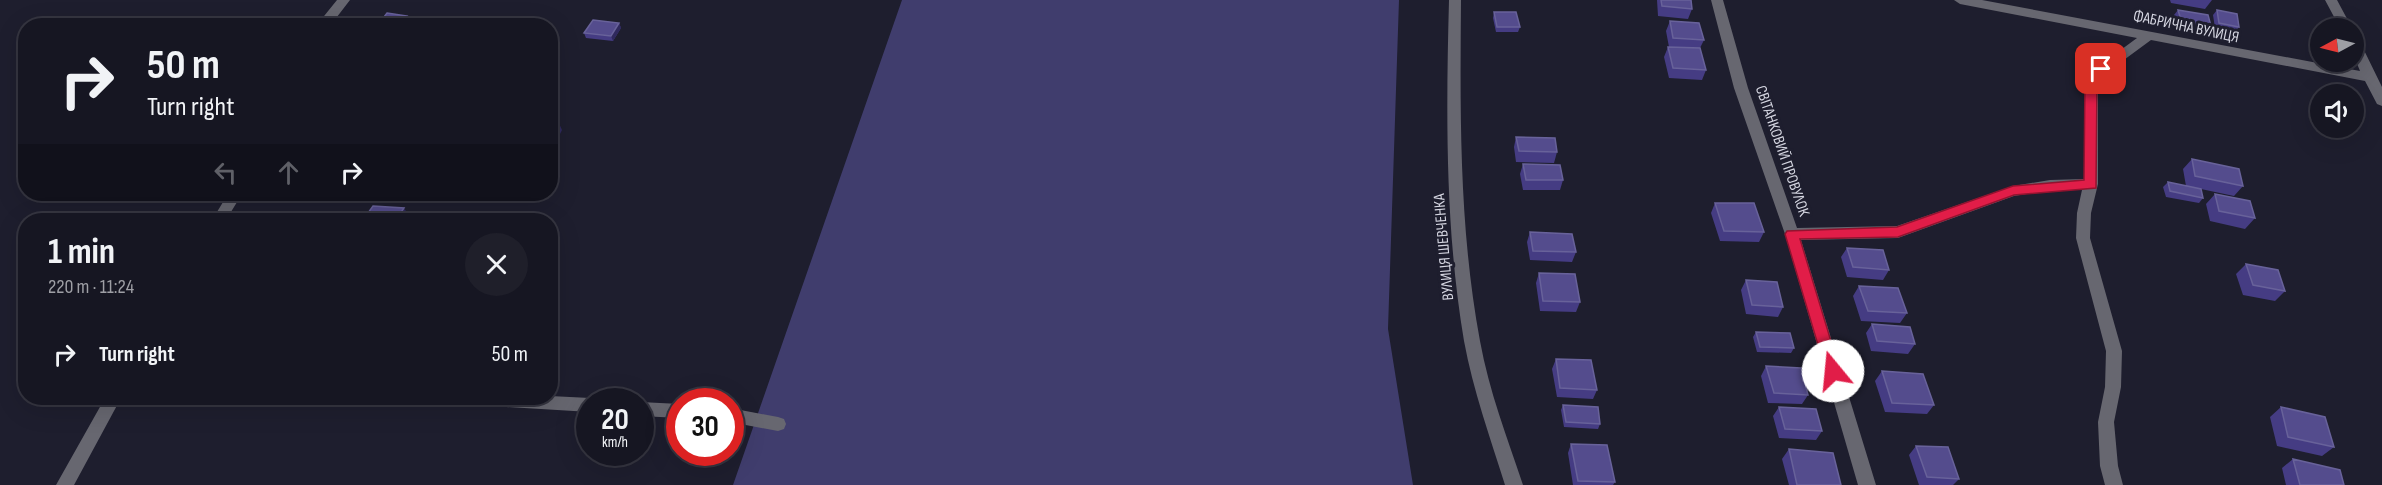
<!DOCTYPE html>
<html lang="en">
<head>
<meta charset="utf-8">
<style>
  :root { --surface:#161622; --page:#1f1f2a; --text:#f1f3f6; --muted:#9e9fa5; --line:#353540 }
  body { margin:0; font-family:"Sofia Sans Condensed",sans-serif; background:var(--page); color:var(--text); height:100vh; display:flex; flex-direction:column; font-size:22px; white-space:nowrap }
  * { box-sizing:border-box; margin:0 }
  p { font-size:20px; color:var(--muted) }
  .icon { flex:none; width:33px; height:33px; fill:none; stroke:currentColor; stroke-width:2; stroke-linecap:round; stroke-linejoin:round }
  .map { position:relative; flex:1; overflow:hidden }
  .side { position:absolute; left:18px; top:213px; width:540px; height:192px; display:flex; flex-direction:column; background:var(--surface); border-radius:24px; box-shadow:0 6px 24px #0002,0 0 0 2px var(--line) }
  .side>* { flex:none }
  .top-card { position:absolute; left:18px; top:18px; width:540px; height:183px; border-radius:24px; box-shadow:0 6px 24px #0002,0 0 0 2px var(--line); background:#161622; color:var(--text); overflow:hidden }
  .needle { width:39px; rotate:263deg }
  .tools { position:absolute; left:2310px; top:18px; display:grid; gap:12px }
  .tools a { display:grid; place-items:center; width:54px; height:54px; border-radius:50%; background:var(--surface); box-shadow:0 6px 24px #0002,0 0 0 2px var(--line); font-size:30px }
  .speed { position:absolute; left:576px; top:388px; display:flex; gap:12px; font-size:30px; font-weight:700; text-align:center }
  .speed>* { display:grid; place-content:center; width:78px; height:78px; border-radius:50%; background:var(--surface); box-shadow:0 6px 24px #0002,0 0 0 2px var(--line); line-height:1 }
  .speed small { font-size:15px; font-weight:400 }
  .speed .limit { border:9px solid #d22; background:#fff; color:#111 }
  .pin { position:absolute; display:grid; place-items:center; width:51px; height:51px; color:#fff; margin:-26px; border-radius:12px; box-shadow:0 3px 9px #0006 }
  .me { position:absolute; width:66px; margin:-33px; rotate:343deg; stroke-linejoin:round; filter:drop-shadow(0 0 4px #0008) }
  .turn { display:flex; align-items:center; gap:21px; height:126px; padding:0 30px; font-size:27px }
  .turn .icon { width:78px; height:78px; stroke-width:2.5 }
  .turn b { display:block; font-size:42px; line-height:51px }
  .lanes { display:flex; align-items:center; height:57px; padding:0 30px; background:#0003; justify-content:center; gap:30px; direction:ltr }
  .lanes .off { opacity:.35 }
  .round { display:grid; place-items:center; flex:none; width:63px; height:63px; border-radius:32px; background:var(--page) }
  .head { display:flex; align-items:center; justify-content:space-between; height:102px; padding:0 30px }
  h1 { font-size:36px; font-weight:700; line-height:45px }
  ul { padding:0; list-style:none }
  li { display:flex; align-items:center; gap:18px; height:78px; padding:0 30px }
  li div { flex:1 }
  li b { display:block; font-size:22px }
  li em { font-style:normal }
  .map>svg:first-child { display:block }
  .green { fill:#403d6d }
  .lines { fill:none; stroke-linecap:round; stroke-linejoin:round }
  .minor { fill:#676770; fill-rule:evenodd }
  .wall { fill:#453c83 }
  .shaded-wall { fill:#2f295d }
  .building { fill:#544c8d; stroke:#68629a; stroke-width:1.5 }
  .route { fill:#e11d48; stroke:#92132f; stroke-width:1.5 }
  .labels { text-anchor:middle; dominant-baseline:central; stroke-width:6; stroke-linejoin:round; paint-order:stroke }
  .street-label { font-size:16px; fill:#d5d6e1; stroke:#1e1e2e }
</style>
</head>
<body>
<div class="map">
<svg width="2382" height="485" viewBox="0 0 2382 485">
  <rect width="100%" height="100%" fill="#1e1e2e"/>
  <path class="green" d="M902 0H1399L1388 329 1413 485H733Z"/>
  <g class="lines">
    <path class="minor" d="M337 0H350L330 26H316Z
      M1449 0H1461C1460 114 1459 228 1480 341 1489 391 1507 437 1523 485H1505C1490 437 1473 390 1464 341 1445 228 1446 114 1449 0Z
      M1711 0H1723L1748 88 1797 228 1897 226 2013 186 2050 180 2084 179V77L2137 38 1960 4 1954 0H1982L2360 71 2354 56V40L2361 44 2382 87V106L2377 104 2365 81 2151 40 2098 79V184L2091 213 2090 238 2122 351 2121 387 2114 422 2118 466 2123 485H2105L2100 466 2098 422 2105 387 2106 351 2076 238 2077 213 2082 190H2050L2014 196 1898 238 1801 240 1876 485H1858L1785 234 1734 88Z
      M2325 0H2337L2352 28H2340Z
      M228 194H242L226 220H212Z
      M550 396 590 398 597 402H590V412L475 405 469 403 467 398H550Z
      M105 398H121L74 485H56Z
      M640 402 680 404V418L640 416Z
      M730 408 778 417 784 419 786 424 784 429 778 431 730 422Z"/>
  </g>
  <path class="wall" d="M1657 0H1691L1692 9 1688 19 1658 16Z
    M2170 0H2212L2205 9 2171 3Z
    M2178 10 2211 26 2207 31 2177 26 2174 15Z
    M2217 10 2239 27 2235 32 2215 28 2213 15Z
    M1494 12 1520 27 1518 32H1496L1493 18Z
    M1670 21 1704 40 1700 48 1706 70 1702 80 1669 78 1664 57 1668 47H1669L1666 31Z
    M619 23 621 28 613 41 586 38 584 33Z
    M1516 137 1557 152 1554 163 1516 162 1514 147Z
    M2192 159 2243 186 2234 196 2201 189 2203 198 2199 203 2166 197 2163 187 2168 182 2186 186 2183 169Z
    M1523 164 1563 180 1560 190H1523L1520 174Z
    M2215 194 2255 218 2245 229 2210 221 2206 204Z
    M1715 203 1764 232 1759 242 1720 241 1711 213Z
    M1530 232 1576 252 1572 262 1530 260 1527 242Z
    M1847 248 1889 270 1883 280 1847 277 1841 257Z
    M2246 264 2285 291 2275 301 2243 295 2236 274Z
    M1539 273 1580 302 1576 312 1540 311 1536 283Z
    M1746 280 1783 307 1778 317 1746 314 1741 290Z
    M1859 286 1907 313 1900 323 1861 321 1853 296Z
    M1872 324 1915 344 1908 354 1871 351 1866 333Z
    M1756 332 1794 348 1791 353 1757 352 1753 337Z
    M1556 359 1597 390 1593 399 1557 397 1552 369Z
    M1766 366 1808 395 1802 404 1768 403 1761 376Z
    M1882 371 1934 405 1927 414 1885 412 1875 381Z
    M1563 405 1600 424 1598 429 1564 427 1561 410Z
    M1779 407 1822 431 1816 440 1779 438 1773 416Z
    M2281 407 2334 447 2322 456 2277 446 2270 417Z
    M1571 444 1615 482 1613 485H1573L1568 453Z
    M1916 446 1959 479 1953 485H1919L1909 455Z
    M1789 449 1841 485H1789L1782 459Z
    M2293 459 2344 485H2286L2282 468Z"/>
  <path class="shaded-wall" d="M407 16 412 26H399Z
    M619 23 621 28 613 41 611 36Z
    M557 119 562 130 553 148 550 143V132Z
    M404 208 408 214 403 220H396Z"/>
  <path class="building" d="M1661 0H1691L1692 9 1662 6Z
    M2178 10 2208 15 2211 26 2181 20Z
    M2217 10 2237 14 2239 27 2219 23Z
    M1494 12H1516L1520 27H1497Z
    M387 13 407 16 399 26H377Z
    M593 20 619 23 611 36 584 33Z
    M1670 21 1699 23 1704 40 1673 38Z
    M1668 47 1700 48 1706 70 1673 68Z
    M550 119H557L550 132Z
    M1516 137 1555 138 1557 152 1519 151Z
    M2192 159 2239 169 2243 186 2195 176Z
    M1523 164 1560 165 1563 180H1526Z
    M2168 182 2201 189 2203 198 2170 191Z
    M2215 194 2250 201 2255 218 2219 211Z
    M1715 203H1754L1764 232 1724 231Z
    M373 206 404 208 396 220H363Z
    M1530 232 1572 234 1576 252 1533 251Z
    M1847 248 1883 250 1889 270 1853 267Z
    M2246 264 2278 270 2285 291 2253 285Z
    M1539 273 1575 274 1580 302 1543 301Z
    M1746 280 1777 282 1783 307 1752 305Z
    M1859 286 1898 288 1907 313 1868 311Z
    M1872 324 1910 327 1915 344 1877 341Z
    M1756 332 1790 333 1794 348 1760 347Z
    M1556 359 1591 360 1597 390 1560 388Z
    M1766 366 1801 368 1808 395 1774 393Z
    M1882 371 1923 374 1934 405 1892 403Z
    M1563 405 1598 407 1600 424 1566 422Z
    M1779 407 1816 409 1822 431 1785 429Z
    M2281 407 2325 417 2334 447 2288 437Z
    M1571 444 1607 445 1615 482 1578 481Z
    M1916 446 1948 447 1959 479 1927 477Z
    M1789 449 1833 453 1841 485H1797Z
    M2293 459 2340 470 2344 485H2300Z"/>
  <path class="route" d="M2101 65 2107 69 2097 79 2096 188 2014 195 1898 237 1800 239 1840 371 1838 375H1827L1785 234 1787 231 1897 227 2013 186 2084 180 2085 77Z"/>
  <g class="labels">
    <g class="street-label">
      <text transform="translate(2186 27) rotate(12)">ФАБРИЧНА ВУЛИЦЯ</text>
      <text transform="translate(1782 151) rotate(71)">СВІТАНКОВИЙ ПРОВУЛОК</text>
      <text transform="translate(1444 247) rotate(-95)">ВУЛИЦЯ ШЕВЧЕНКА</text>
    </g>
  </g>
</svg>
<div class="tools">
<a><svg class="needle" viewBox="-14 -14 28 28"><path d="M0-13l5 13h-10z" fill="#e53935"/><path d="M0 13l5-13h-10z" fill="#9e9fa5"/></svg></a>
<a><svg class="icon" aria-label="sound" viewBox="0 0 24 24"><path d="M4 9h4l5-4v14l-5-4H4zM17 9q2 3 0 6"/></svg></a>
</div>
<div class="speed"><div>20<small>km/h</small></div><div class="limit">30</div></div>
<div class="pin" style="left:2101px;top:69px;background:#d93025"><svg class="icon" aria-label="arrive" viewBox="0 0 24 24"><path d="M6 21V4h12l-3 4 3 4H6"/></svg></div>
<svg class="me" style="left:1833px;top:371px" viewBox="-20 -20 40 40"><circle r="19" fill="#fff"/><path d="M0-13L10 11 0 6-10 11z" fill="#e11d48"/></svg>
<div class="top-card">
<div class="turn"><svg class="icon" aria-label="right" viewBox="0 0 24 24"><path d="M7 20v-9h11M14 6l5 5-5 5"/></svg><div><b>50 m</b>Turn right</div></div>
<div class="lanes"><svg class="icon off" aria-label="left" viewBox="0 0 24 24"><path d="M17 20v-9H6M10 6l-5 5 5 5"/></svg><svg class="icon off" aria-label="ahead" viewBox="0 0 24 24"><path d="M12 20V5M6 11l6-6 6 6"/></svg><svg class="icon" aria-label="right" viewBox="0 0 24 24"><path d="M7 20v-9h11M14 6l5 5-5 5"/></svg></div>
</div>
<section class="side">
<div class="head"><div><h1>1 min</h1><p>220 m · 11:24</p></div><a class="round"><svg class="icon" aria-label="close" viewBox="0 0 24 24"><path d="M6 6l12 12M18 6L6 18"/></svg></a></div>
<ul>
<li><svg class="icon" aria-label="right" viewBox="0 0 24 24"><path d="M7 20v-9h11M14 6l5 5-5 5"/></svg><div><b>Turn right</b></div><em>50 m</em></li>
</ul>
</section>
</div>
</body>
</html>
